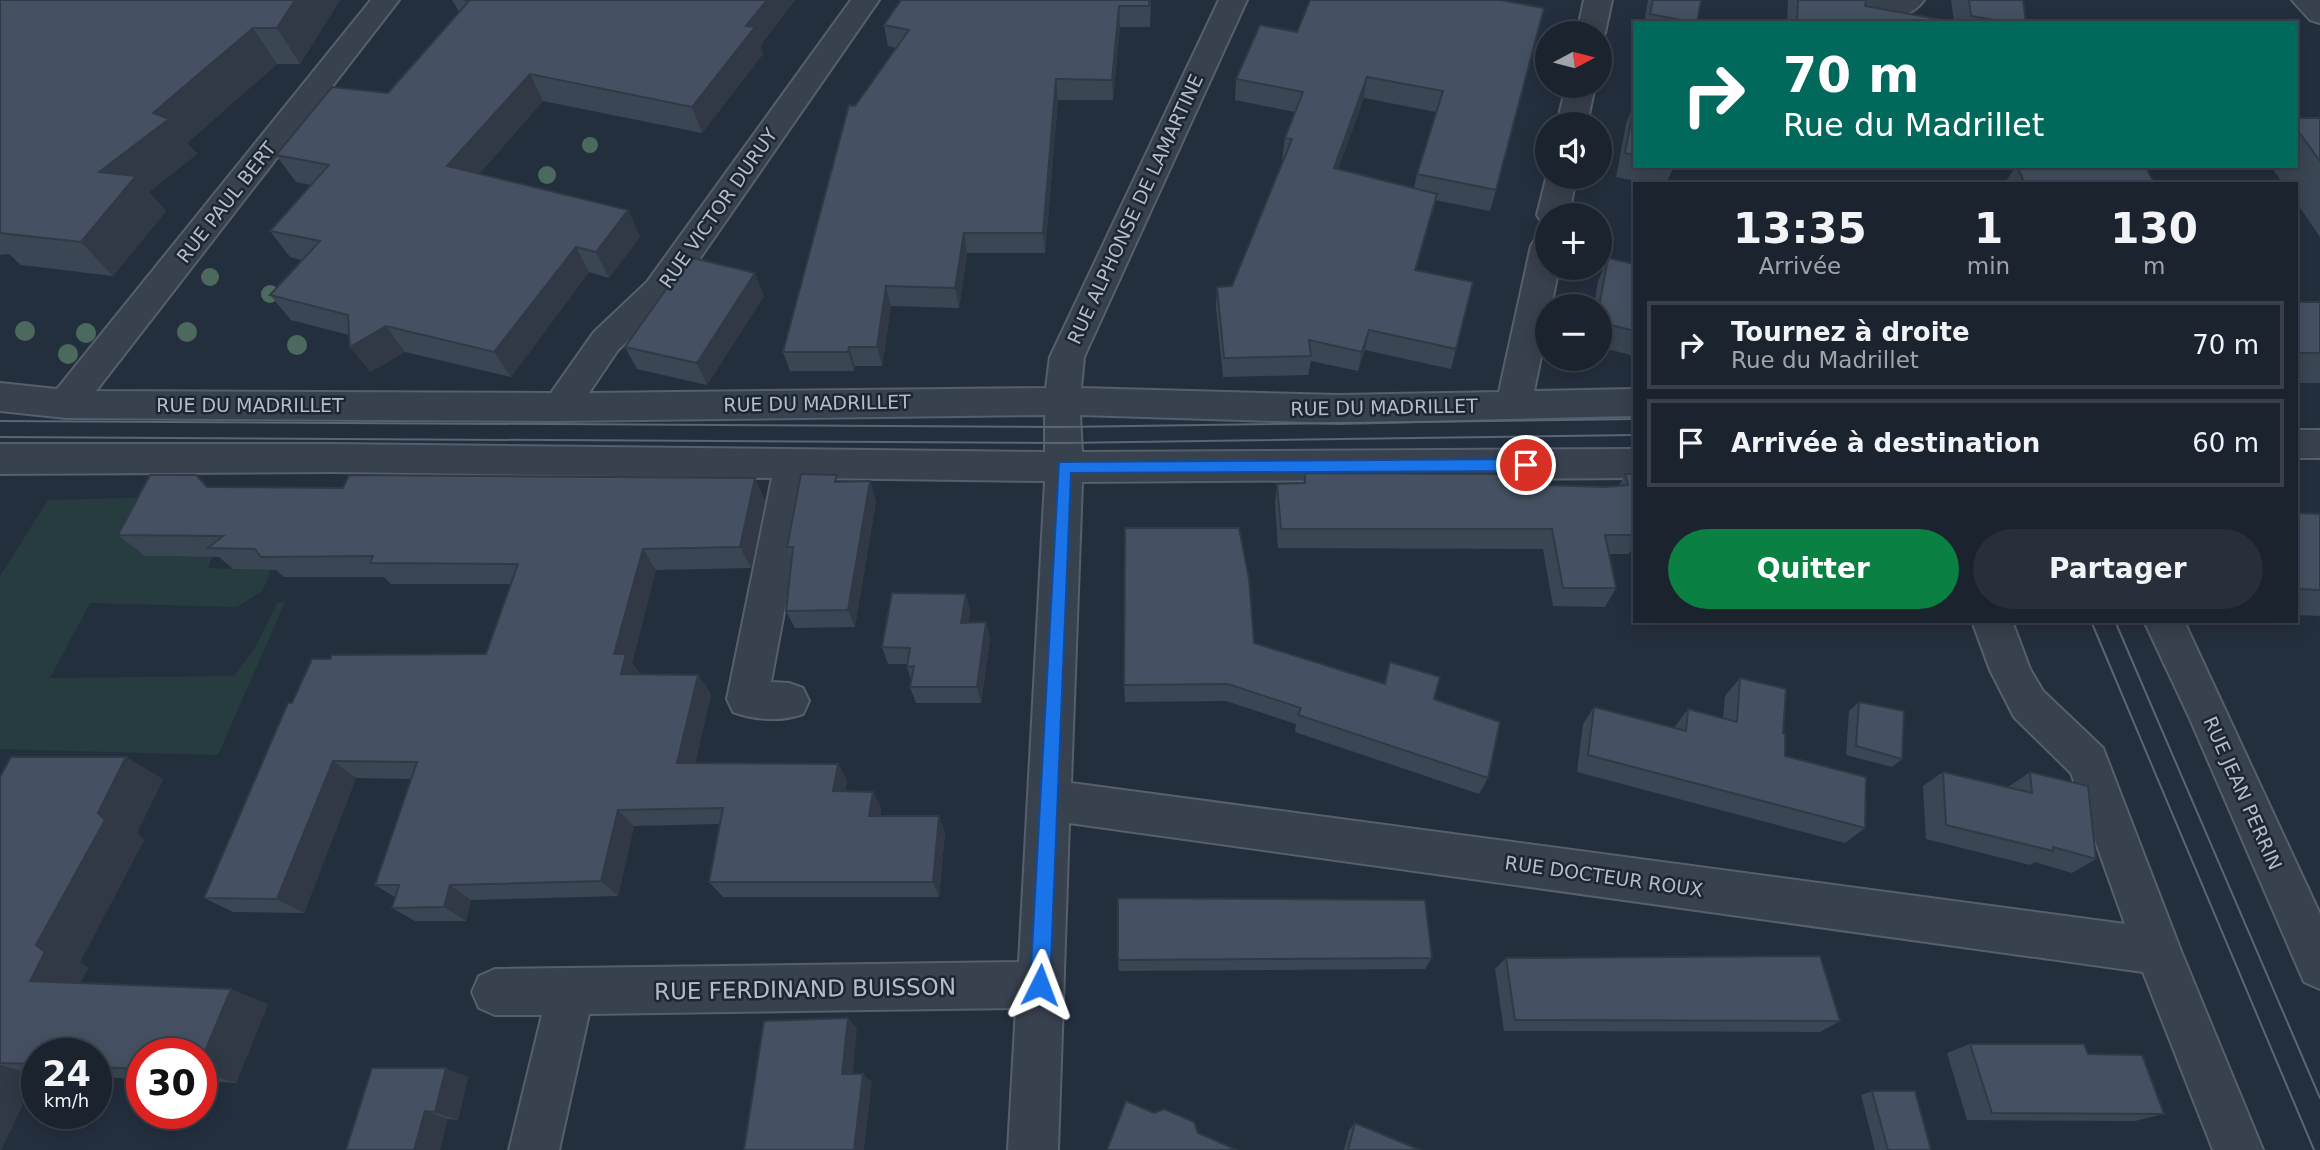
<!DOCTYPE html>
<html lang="fr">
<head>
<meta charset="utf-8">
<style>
  :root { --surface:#1b232e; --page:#282f3a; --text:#f1f3f6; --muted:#a0a4aa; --line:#39404a; --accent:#0b8043 }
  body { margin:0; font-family:"DejaVu Sans",sans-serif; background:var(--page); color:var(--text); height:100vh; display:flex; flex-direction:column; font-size:26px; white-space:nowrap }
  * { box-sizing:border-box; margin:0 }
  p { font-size:23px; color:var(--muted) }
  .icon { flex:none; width:38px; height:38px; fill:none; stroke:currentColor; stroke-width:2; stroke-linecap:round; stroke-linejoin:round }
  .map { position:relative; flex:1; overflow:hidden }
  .side { position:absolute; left:1633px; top:182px; width:665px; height:441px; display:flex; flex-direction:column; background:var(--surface); border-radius:0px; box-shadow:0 4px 18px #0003,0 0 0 2px var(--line) }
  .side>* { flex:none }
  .banner { position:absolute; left:1633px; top:21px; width:665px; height:147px; border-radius:0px; box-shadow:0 4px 18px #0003,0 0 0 2px var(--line); background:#00695c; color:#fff; overflow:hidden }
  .needle { width:46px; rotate:83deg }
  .buttons { position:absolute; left:1535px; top:21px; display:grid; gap:14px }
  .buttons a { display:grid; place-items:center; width:77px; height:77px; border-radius:50%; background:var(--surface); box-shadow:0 4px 18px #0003,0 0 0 2px var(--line); font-size:35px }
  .speed { position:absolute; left:21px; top:1038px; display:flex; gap:14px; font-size:35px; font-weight:700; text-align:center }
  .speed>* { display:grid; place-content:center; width:91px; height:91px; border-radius:50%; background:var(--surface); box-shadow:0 4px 18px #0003,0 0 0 2px var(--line); line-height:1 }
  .speed small { font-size:18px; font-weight:400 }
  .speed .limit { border:10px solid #d22; background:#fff; color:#111 }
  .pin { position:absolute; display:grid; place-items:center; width:60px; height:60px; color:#fff; margin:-30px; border:4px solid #fff; border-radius:50%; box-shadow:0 2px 7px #0007 }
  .me { position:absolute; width:77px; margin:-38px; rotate:3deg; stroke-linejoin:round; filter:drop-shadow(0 0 5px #0008) }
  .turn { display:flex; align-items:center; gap:24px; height:147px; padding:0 35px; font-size:32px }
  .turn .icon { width:91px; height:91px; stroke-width:2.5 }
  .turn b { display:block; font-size:49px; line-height:60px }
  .eta { display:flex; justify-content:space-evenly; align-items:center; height:119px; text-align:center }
  .eta b { font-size:42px; font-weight:800; line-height:49px }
  .action { display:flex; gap:14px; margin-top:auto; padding:14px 35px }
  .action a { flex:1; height:80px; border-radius:42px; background:var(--accent); color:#fff; font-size:28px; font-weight:800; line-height:80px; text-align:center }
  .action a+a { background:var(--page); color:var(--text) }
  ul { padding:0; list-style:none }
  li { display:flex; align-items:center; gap:21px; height:88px; margin:0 14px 10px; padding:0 21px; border:4px solid var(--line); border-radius:0px }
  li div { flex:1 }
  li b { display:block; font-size:26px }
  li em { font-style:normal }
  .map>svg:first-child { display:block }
  .green { fill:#263c3f }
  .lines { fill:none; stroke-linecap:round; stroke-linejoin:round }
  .minor-casing { stroke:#565f6c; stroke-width:4 }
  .minor { fill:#38414e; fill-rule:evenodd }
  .tram { stroke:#5a6575; stroke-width:2 }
  .tree { fill:#4b6a5d }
  .wall { fill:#3b4654; fill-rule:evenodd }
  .shaded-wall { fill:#303945 }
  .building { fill:#455162; stroke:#303945; stroke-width:2 }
  .route { fill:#1a73e8; stroke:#114b97; stroke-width:2 }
  .labels { text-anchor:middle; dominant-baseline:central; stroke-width:5; stroke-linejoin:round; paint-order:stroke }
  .street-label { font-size:19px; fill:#b4bcc9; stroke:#1d2633 }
  .near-street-label { font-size:23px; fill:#b4bcc9; stroke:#1d2633 }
</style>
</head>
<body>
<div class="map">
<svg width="2320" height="1150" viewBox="0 0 2320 1150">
  <rect width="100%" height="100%" fill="#242f3e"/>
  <path class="green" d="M175 497 145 556 212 557 208 568 269 570V577L262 591 237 607 90 603 50 678 234 676 256 646 277 603 285 602 218 755 0 749V576L48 500Z"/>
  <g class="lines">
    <g class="minor-casing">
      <path id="minor" d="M371 0H399L96 391 551 393 594 332 647 282 851 0H879L671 300 618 350 589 393 1046 388 1050 357 1219 0H1247L1084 357 1081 388 1339 395 1499 392 1531 246 1536 238 1547 235V268H1559L1551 306H1547V327L1534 391 1634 389V416L1339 423 1080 415 1082 452 1634 449V478L1082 482 1071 783 2125 924 2071 773 2014 717 1990 670 1972 621H2012L2030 669 2043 691 2103 748 2181 951 2263 1150H2213L2143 972 1069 823 1058 1150H1008L1016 1008 589 1014 559 1150H509L542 1015H495L479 1008 472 992 479 976 495 969 1019 962 1045 481 809 478 771 682 789 683 803 688 809 701 803 714C781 722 755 720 733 712L727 699 772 478 333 472 0 474V444H333L1045 452V415L561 421 66 418 0 411V383L57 389Z
        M1584 0H1612L1605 33 1601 39 1600 33H1577Z
        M1801 0H1924C1901 33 1837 14 1805 6Z
        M2292 0H2320V23L2310 20Z
        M1566 86H1595L1587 124H1557Z
        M1547 175V177H1576L1569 215H1547V224L1542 223 1537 215Z
        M2296 430H2320V458H2296Z
        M2144 621H2184L2320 914V989L2304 982 2190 719Z"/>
    </g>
    <use href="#minor" class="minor"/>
    <path class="tram" d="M0 421 1062 427 1634 419
      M0 437 1063 443 1634 435
      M2091 621 2314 1150
      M2115 621 2320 1098"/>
  </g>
  <g class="tree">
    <circle cx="590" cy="145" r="8"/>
    <circle cx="547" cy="175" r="9"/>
    <circle cx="210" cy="277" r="9"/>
    <circle cx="270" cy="294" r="9"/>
    <circle cx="25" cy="331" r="10"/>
    <circle cx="187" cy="332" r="10"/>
    <circle cx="86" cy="333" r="10"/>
    <circle cx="297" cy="345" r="10"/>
    <circle cx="68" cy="354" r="10"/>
  </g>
  <path class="wall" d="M0 0H340L300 64H277L187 143 197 154 149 192 166 211 113 276 21 265 9 254 0 255Z
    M452 0H795L760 46 763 54 702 133 543 101 479 174 628 210 640 237 609 278 589 272 511 377 405 352 370 372 349 335 291 320 270 295 302 260 290 257 270 231 311 185 296 182 276 155 388 93 459 12Z
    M899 0H1151L1150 27H1120L1113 100H1058L1045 253H967L959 308 891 306 882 366H855L854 371H790L783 352 855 106 897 48 888 46 884 25 899 3Z
    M1500 0 1496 190 1490 211 1435 200 1416 271 1456 349 1451 369 1365 350 1358 371 1311 361 1308 375 1223 377 1216 308 1217 287 1232 286 1284 159H1282L1285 138 1295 112 1235 100 1236 79 1297 32ZM1364 98 1436 112 1417 174 1414 188 1338 169Z
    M1648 0H1701L1697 23H1644Z
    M1788 0H1866L1865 6 1954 22 1951 0H2023L2026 23H1787Z
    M1634 103V166H1674L1666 184H1651L1616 177 1626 124Z
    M2296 118H2320V237L2296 202V184H2283L2271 166H2296Z
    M2016 166H2145L2155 184H2004Z
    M1608 258 1634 264V356L1600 347V306H1594L1598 281Z
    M764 296 707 385 637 369 625 347Z
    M2296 302H2320V383H2296Z
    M1305 473 1510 484 1605 487 1619 486 1625 474H1634V549H1632L1629 554H1608L1616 588 1605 607 1553 606 1543 549 1278 548 1275 503 1277 484 1303 483Z
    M870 481 876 501 855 627 795 628 786 611 792 558 787 547 839 482Z
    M209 487 765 500 751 568 656 570 632 663 640 674 698 675 711 694 695 764H838L847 781 845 791 873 792 881 808 880 816 945 832 939 897H723L709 882 720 824 634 826 618 896 471 900 466 921H415L392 908 395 897 375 885 412 779 356 778 304 913 233 912 204 898 292 703 330 659 486 654 510 584H391L384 577H284L276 570 233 569 219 557 145 556 118 535Z
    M2296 513 2320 514V616L2296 615Z
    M966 594 970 611 968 622H986L990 639 981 703H916L910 687 911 679 907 667V664H888L882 647Z
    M1254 643 1384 683 1390 662 1434 699 1488 778 1479 794 1295 732 1296 724 1226 701 1125 702 1124 685Z
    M1740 678 1783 733 1785 756 1865 828 1845 843 1577 772 1583 724 1594 707 1674 728 1688 709 1723 718 1725 696Z
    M1859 702 1902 759 1892 767 1846 755 1849 711Z
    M1943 772 2008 787 2030 772 2096 859 2072 873 2035 862 2030 865 1926 839 1923 786Z
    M0 777 163 779 137 833 144 840 80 962 88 968 80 983 268 1004 236 1083 201 1081V1054H142V1079L96 1077V1054H37V1075L1 1150H0Z
    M1432 958 1425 969 1119 971 1118 960Z
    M1506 958 1840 1021 1820 1032 1504 1031 1495 969Z
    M1970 1044 2088 1054 2164 1114 2135 1121 1967 1120 1947 1053Z
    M468 1077 458 1120 448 1119 346 1150Z
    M1872 1091 1931 1150H1875L1861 1095Z
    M1355 1123 1420 1150H1344L1349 1130Z"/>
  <path class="shaded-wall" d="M295 0H340L300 64 277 28Z
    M767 0H795L760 46 763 54 702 133 692 107 746 26Z
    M1119 6 1120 27 1113 100 1112 80Z
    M253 28 277 64 187 143 197 154 149 192 166 211 113 276 81 242 99 172 153 113Z
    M530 74 543 101 463 192 447 166Z
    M1367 77 1364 98 1331 189 1334 168Z
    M1056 79 1058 100 1045 253 1043 233Z
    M1437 194 1432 215 1410 291 1415 270Z
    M628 210 640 237 609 278 596 252Z
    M964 233 967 253 959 308 955 288Z
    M576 247 589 272 511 377 494 352Z
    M755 273 764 296 707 385 697 363Z
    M886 286 891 306 882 366 877 347Z
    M386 326 405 352 370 372 350 347Z
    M1369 330 1365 350 1358 371 1362 352Z
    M849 347 855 366 854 371 848 352Z
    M755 478 765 500 751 568 740 547Z
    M870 481 876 501 855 627 848 610Z
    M643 549 656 570 632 663 640 674 635 693 621 674 614 654Z
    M966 594 970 611 966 640 961 623Z
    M986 622 990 639 981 703 977 687Z
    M698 675 711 694 691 781 677 763Z
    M126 757 163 779 137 833 144 840 80 962 88 968 74 996 30 981 36 945 98 813Z
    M333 761 356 778 304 913 277 899Z
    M838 764 847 781 843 808 833 791Z
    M873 792 881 808 878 832 869 816Z
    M618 810 634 826 618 896 601 881Z
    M939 816 945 832 939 897 933 882Z
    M450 885 471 900 466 921 444 907Z
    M231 989 268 1004 236 1083 201 1072V1061Z
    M848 1018 857 1028 852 1083 842 1074Z
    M0 1065 37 1075 1 1150H0Z
    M446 1068 468 1077 458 1120 435 1112Z
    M863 1074 872 1082 864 1150H854Z
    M425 1111 448 1119 440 1150H414Z"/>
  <path class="building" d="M0 0H295L277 28H253L153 113 169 119 99 172 136 176 81 242 0 233Z
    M463 0H767L746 26 755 27 692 107 530 74 447 166 628 210 596 252 576 247 494 352 386 326 350 347 348 315 270 295 320 241 270 231 329 165 276 155 332 87 388 93 469 1Z
    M901 0H1150L1149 6H1119L1112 80 1056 79 1043 233H964L955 288 886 286 877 347H849L848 352H783L849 105 855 106 909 30 884 25Z
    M1310 0H1500L1544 8 1496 190 1417 174 1443 91 1367 77 1334 168 1437 194 1415 270 1473 282 1456 349 1369 330 1362 352 1309 340 1311 356 1224 358 1217 287 1232 286 1292 139 1285 138 1303 92 1236 79 1260 25 1297 32Z
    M1653 0H1701L1697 23 1650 14Z
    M1798 0H1866L1865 6 1960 23H1797Z
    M1969 0H2023L2026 23H2013L1971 16Z
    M1634 105V155L1625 153Z
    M2296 118H2320V161L2296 128Z
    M2017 166H2145L2155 184H2025Z
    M689 257 755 273 697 363 625 347Z
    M1608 258 1634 264V331L1600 322V306H1599Z
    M2296 302H2320V353H2296Z
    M1305 473 1508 474 1510 484 1605 487 1628 485 1625 474H1634V535H1605L1616 588H1563L1552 529H1281L1277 484 1305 483Z
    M801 474 837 475 835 482 870 481 848 610 786 611 793 547H787Z
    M150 475H196L207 487 343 488 349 475 755 478 740 547 643 549 614 654H626L621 674 698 675 677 763 838 764 833 791 873 792 869 816H939L933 882H709L723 808 618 810 601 881 450 885 444 907 392 908 399 885H375L417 762 333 761 277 899 204 898 288 703H292L312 659H330L332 655 486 654 518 564 370 563 373 556 261 557 255 549 208 548 223 536 118 535Z
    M2296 513 2320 514V590L2296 589Z
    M1125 528H1239L1249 579 1254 643 1385 684 1390 662 1440 677 1434 699 1500 722 1488 778 1298 715 1301 708 1228 684 1124 685Z
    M892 593 966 594 961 623 986 622 977 687H910L914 666 907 667 910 648 882 647Z
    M1740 678 1786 689 1783 733 1785 734V756L1866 777 1865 828 1588 755 1594 707 1686 731 1688 709 1737 722Z
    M1859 702 1904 711 1902 759 1856 746Z
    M11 757H126L98 813 105 820 36 945 45 952 30 981 231 989 201 1061V1054H142V1069L96 1067V1054H37V1064L0 1063V777Z
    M1943 772 2032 793 2030 772 2088 786 2096 859 2053 847V851L1946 825Z
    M1118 898 1425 900 1432 958 1118 960Z
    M1820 956 1840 1021 1515 1020 1506 958Z
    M848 1018 842 1074H863L854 1150H744L764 1021Z
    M1970 1044H2084L2088 1054 2142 1055 2164 1114 1992 1113Z
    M372 1068H446L435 1112 425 1111 414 1150H346Z
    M1872 1091H1915L1931 1150H1888Z
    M1126 1101 1154 1113 1164 1109 1194 1122 1198 1133 1237 1150H1107Z
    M1355 1123 1420 1150H1348Z"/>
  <path class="route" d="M1526 459 1533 465 1526 471 1071 473 1050 985 1047 991 1040 994 1033 991 1030 985 1059 462Z"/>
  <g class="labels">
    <g class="street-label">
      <text transform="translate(226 202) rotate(-52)">RUE PAUL BERT</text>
      <text transform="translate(718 208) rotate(-55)">RUE VICTOR DURUY</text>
      <text transform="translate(1135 209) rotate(-65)">RUE ALPHONSE DE LAMARTINE</text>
      <text transform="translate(817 403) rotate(-1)">RUE DU MADRILLET</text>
      <text x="250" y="405">RUE DU MADRILLET</text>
      <text transform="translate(1384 407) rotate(-1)">RUE DU MADRILLET</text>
      <text transform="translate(2243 793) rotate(66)">RUE JEAN PERRIN</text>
      <text transform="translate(1604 876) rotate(8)">RUE DOCTEUR ROUX</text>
    </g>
    <g class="near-street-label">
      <text transform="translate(805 989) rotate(-1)">RUE FERDINAND BUISSON</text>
    </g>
  </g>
</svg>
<div class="buttons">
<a><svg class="needle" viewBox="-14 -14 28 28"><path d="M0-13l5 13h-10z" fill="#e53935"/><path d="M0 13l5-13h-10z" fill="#a0a4aa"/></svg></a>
<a><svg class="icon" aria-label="sound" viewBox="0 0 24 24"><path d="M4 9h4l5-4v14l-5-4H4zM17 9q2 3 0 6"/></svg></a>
<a>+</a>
<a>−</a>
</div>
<div class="speed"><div>24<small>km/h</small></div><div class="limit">30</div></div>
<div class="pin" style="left:1526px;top:465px;background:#d93025"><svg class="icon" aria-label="arrive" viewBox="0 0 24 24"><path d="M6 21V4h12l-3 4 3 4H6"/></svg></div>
<svg class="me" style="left:1040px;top:985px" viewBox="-20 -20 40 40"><path d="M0-17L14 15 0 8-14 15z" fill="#1a73e8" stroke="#fff" stroke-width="4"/></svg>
<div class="banner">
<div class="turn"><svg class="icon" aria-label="right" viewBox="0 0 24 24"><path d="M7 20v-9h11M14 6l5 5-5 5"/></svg><div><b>70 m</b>Rue du Madrillet</div></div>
</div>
<section class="side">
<div class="eta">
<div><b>13:35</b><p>Arrivée</p></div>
<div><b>1</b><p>min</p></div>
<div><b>130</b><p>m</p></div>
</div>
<ul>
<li><svg class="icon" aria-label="right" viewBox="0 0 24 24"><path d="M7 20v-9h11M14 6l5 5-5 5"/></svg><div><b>Tournez à droite</b><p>Rue du Madrillet</p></div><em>70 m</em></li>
<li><svg class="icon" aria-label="arrive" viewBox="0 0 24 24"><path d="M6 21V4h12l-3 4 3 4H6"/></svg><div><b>Arrivée à destination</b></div><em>60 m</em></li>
</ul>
<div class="action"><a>Quitter</a><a>Partager</a></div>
</section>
</div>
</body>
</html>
